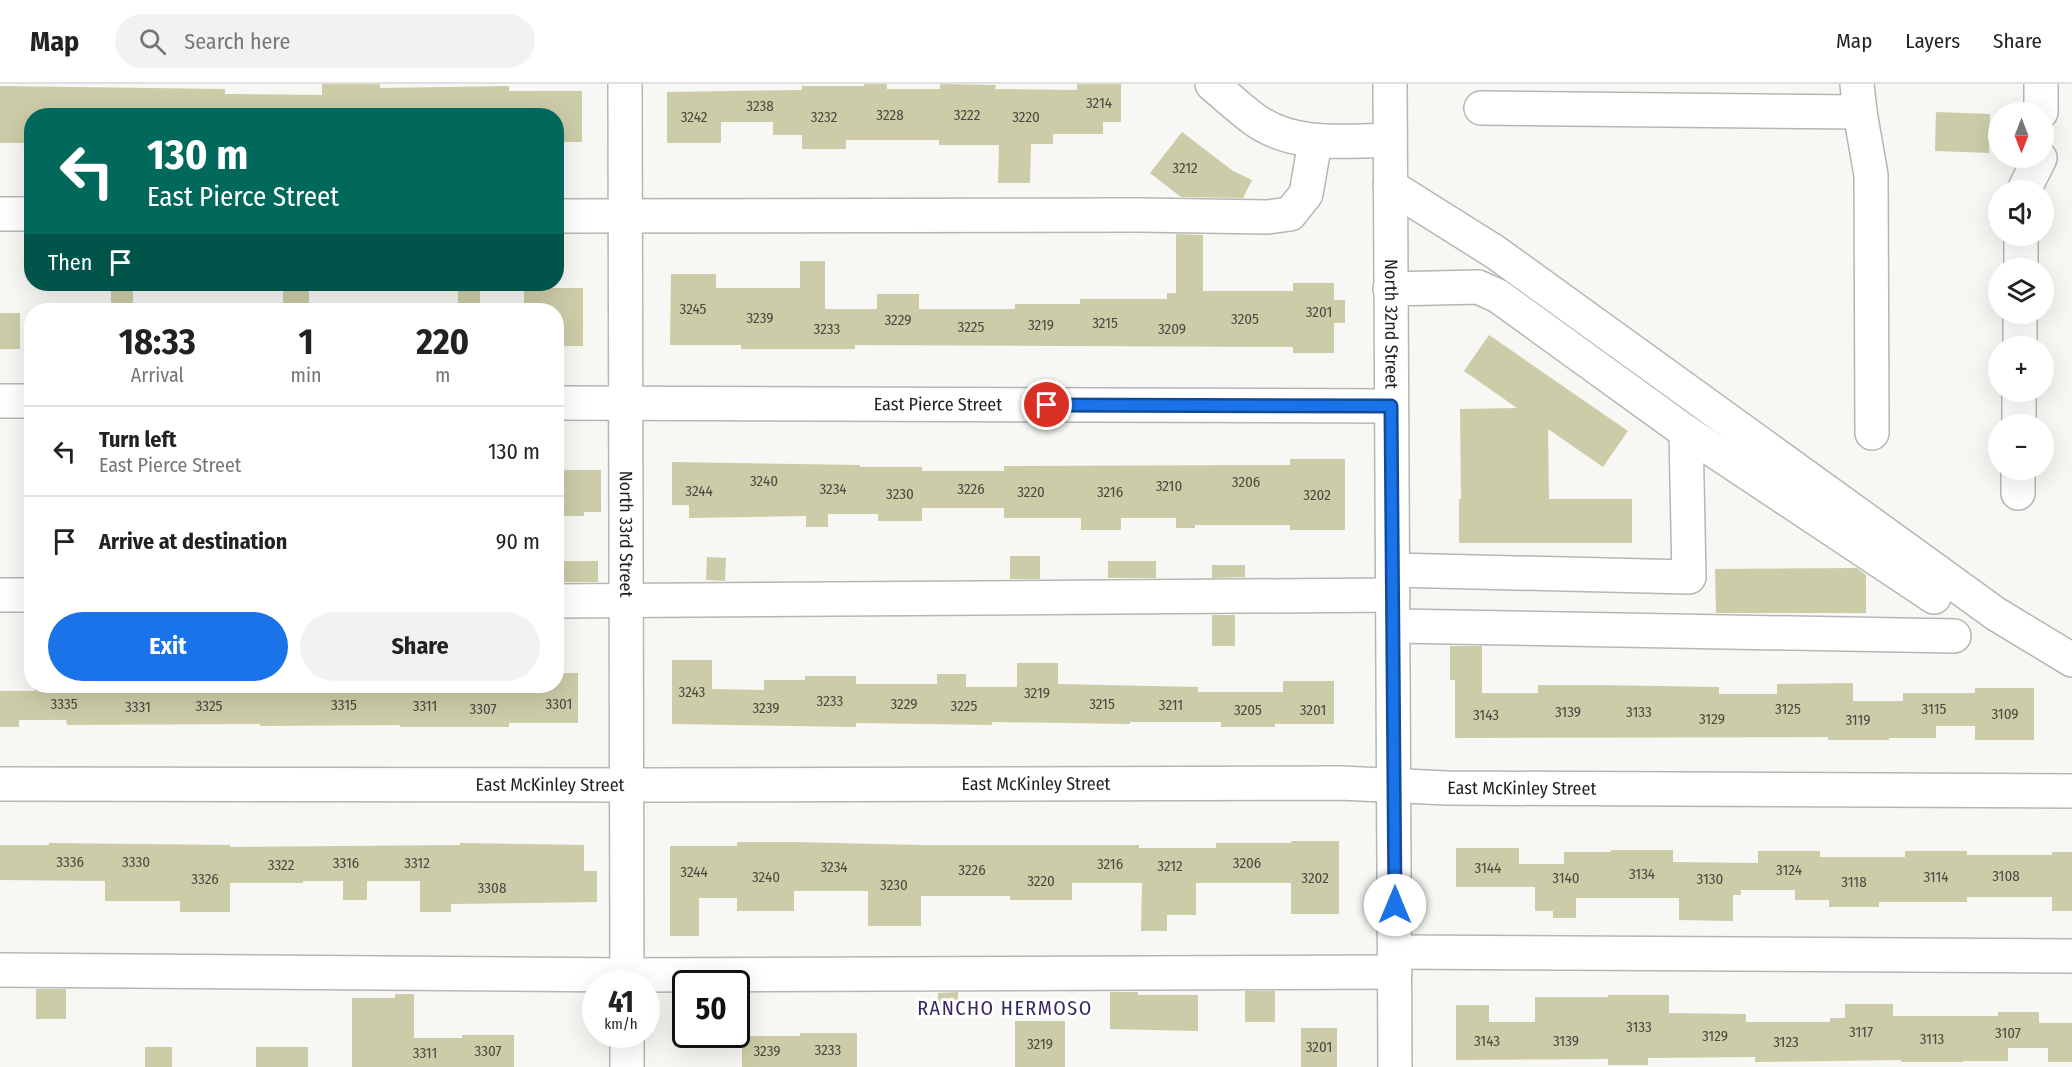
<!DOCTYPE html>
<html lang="en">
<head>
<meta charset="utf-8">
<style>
  :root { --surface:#fff; --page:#f2f2f2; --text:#222; --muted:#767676; --line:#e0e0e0; --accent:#1a73e8 }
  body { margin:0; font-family:"Fira Sans Condensed",sans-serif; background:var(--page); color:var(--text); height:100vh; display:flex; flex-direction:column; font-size:22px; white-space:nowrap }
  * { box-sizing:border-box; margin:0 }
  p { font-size:20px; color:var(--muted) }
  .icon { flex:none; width:33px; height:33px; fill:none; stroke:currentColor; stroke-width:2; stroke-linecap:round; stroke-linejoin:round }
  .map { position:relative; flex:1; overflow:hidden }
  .details { position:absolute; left:24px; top:219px; width:540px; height:390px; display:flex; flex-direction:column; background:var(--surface); border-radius:24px; box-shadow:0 6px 24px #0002 }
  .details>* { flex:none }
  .top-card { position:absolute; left:24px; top:24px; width:540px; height:183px; border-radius:24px; box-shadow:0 6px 24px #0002; background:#00695c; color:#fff; overflow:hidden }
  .needle { width:39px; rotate:180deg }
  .tools { position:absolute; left:1988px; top:18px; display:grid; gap:12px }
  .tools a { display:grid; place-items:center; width:66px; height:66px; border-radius:50%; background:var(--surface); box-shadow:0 6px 24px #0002; font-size:30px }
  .speed { position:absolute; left:582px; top:886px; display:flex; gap:12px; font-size:30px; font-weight:700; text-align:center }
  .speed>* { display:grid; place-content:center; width:78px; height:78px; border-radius:50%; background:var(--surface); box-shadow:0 6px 24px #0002; line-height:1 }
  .speed small { font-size:15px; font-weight:400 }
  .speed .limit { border:3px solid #111; border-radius:9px; background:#fff; color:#111 }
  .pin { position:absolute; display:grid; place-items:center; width:51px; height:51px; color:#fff; margin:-26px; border:3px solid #fff; border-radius:50%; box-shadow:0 2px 6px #0007 }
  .me { position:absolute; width:66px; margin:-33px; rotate:0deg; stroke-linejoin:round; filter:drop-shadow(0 0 4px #0008) }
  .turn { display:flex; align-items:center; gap:21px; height:126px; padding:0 24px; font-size:27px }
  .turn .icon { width:78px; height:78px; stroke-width:2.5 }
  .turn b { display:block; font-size:42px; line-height:51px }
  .then { display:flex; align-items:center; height:57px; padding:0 24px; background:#0003; gap:12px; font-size:22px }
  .eta { display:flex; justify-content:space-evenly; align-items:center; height:102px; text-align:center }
  .eta b { font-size:36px; font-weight:700; line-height:42px }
  .button { display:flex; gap:12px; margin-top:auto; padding:12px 24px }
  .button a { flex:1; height:69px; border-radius:36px; background:var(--accent); color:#fff; font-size:24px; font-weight:700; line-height:69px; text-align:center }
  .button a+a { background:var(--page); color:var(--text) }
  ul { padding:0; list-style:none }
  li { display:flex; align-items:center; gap:18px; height:90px; padding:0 24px; border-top:2px solid var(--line) }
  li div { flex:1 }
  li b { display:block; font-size:22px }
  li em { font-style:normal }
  header { display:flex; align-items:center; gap:36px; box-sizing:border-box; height:84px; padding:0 30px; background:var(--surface); border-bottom:2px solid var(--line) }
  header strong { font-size:28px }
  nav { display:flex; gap:33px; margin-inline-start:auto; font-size:21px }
  .search { width:420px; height:54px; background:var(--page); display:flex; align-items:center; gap:15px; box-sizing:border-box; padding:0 21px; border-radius:33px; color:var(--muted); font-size:22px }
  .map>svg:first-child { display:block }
  .building { fill:#cccca8 }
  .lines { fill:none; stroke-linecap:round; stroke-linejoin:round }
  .minor-casing { stroke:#b6b6b3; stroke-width:36 }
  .major-casing { stroke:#b6b6b3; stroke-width:36 }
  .minor { stroke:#fff; stroke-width:33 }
  .major { stroke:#fff; stroke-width:33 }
  .route-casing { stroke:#114b97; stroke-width:15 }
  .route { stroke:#1a73e8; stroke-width:10 }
  .labels { text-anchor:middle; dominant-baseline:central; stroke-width:6; stroke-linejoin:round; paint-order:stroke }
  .number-label { font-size:15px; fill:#4a4a40 }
  .street-label { font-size:18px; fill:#1f1f1d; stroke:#fffffe }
  .neighbourhood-label { font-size:20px; letter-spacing:1.5px; fill:#382761; stroke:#fffffe }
</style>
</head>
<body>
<header>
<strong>Map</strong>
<div class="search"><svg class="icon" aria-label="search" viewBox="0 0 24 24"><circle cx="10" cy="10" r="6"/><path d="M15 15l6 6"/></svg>Search here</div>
<nav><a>Map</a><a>Layers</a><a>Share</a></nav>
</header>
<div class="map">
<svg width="2072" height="983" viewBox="0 0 2072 983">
  <rect width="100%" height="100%" fill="#f7f7f3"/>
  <path class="building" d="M322 0H380V4L509 2V7H582V58H556V32H31V59H0V2L225 5V10L322 11Z
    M864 0H887V5H940V0L996 1 995 5 1077 6V0H1121V38H1103V50H1053V60H1031L1030 99H998L999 61H939V56H846V65H802V51H773V38H721V59H667V8L802 6V2H864Z
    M1936 28 1990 30 1989 69 1935 67Z
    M1182 48 1233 87 1252 96 1243 114 1181 113 1150 89Z
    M1176 150 1203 151V207H1293V199H1334V216H1345V239H1334V269H1293V263L855 261V265H741V261H670L671 190H716V204H800V177H825V225H877V210H919V225H1015V220H1080V215H1167V209H1176Z
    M458 200H480V226H458Z
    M111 204H133V226H111Z
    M524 204H583V262H556V226H524Z
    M283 207H309V226H283Z
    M0 229H20V265H0Z
    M1489 251 1628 347 1603 383 1548 345 1549 415H1632V459H1459V415H1461L1460 325 1517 324 1464 287Z
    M1290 375H1345V446H1290V441H1195V444H1176V434H1121V446H1081V434H1004V424H922V437H878V430H828V443H806V432L689 434V421H672V378L860 381V383H922V387H1004V382L1290 381Z
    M556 386H601V428H584V432H556Z
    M1010 472H1040V495H1010Z
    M707 473 726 474 725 497 706 496Z
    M556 477H598V498H556Z
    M1108 477H1156V494H1108Z
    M1212 481H1245V493L1212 494Z
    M1857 484 1866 491V529H1716L1715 485Z
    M1212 531H1235V562H1212Z
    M1450 562H1482V609H1538V601H1598L1719 603V610H1777V600L1853 599V617H1903V609H1975V604H2034V656H1975V642H1936V654H1889V656H1828V653L1455 654V596H1450Z
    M672 576H712V605L764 606V596H805V592H856V600H937V590H966V603H1017V579H1058V600L1198 603V608H1283V597H1334V640H1275V643H1221V638H1130V640L992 638V641L856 639V643L672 640Z
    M556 589H578V639H509V643H400V641L260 642V640L67 641 66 636H19V643H0V607H35V602H69V604L116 606V602H136V607H182V602H209V605H260V602H487V606H539V602H556Z
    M1291 757H1339V830H1291V799H1196V831H1167V847H1141L1142 799H1072V816H1010V812H921V842H868V807H794V827H737V814H699V852H670V762H737V758H794L921 761H1139V764H1216V759H1291Z
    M49 759 230 761V763L460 761V759L584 761V787H597V818L451 820V828H420V797H367V816H343V797H303V799H230V828H180V817H105V797L0 796V761H49Z
    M1456 764H1519V780H1564V768H1611V766H1673V778L1758 779V767H1820V773H1905V767H1967V771H2052V768H2072V827H2052V813H1967V818H1879V823H1829V816H1795V806H1741V811H1733V837L1679 836V814H1576V834H1553V827H1535V803H1456Z
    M36 905H66V935H36Z
    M1245 907H1275V938H1245Z
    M958 908V928H938V909Z
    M1110 908H1138V911H1198V947L1110 945Z
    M395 910H414V954H462V951H514V983H352V914H395Z
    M1608 911H1669V929L1746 930V938H1830V934H1845V920H1893V932H1998V928H2039V939H2072V978H2048V964H2008V977H1963V978H1901V976L1755 978V973L1648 974V981H1608V975L1456 976V921H1489V938H1535V913H1608Z
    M1015 937H1065V983H1015Z
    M1301 944H1337V983H1301Z
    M800 949H857V983H742V952H800Z
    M145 963H172V983H145Z
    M256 963H308V983H256Z"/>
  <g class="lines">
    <g class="minor-casing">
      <g id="minor">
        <path id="s1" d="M625 0 627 900"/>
        <path d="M1212 0C1226 12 1240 25 1255 36 1295 64 1344 57 1390 56"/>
        <path d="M2041 0V28"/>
        <path d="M1481 24 1860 28 1857 0"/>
        <path d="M1860 28 1871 91 1872 349"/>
        <path d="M1390 102 1495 168 1996 530 2072 576"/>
        <path d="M2024 106 2040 74"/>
        <path d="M0 130H32"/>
        <path d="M556 132 1140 131 1268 133 1290 130 1306 110 1315 58"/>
        <path d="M2021 184V152"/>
        <path d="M1390 205 1478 203 1498 212 1686 348 1689 493 1394 486"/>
        <path d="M2020 262V230"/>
        <path d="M0 317H32"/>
        <path id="s2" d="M556 319 1391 322"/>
        <path d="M2019 340V308"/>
        <path d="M1686 348 1934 513"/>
        <path d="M2018 409V386"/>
        <path d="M0 511H32"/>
        <path d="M556 517 1393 511"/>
        <path d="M1394 542 1954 552"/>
        <path id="s3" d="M0 700 650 701 1340 699 1447 704 2072 707"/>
        <path d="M1395 868 2072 872"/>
        <path d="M0 886 627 891 1395 888"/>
        <path d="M627 951V983"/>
      </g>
    </g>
    <g class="major-casing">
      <g id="major">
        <path id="s4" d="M1390 0 1395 983"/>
      </g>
    </g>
    <use href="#minor" class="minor"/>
    <use href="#major" class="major"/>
  </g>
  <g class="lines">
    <g class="route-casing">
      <path id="route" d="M1047 321 1391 322 1395 821"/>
    </g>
    <use href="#route" class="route"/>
  </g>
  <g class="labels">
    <g class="number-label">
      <text x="1099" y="19">3214</text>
      <text x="760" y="22">3238</text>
      <text x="890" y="31">3228</text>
      <text x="967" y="31">3222</text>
      <text x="694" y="33">3242</text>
      <text x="824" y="33">3232</text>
      <text x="1026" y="33">3220</text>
      <text x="1185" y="84">3212</text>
      <text x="693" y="225">3245</text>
      <text x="1319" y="228">3201</text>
      <text x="760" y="234">3239</text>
      <text x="1245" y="235">3205</text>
      <text x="898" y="236">3229</text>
      <text x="1105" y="239">3215</text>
      <text x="1041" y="241">3219</text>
      <text x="971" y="243">3225</text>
      <text x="827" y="245">3233</text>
      <text x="1172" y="245">3209</text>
      <text x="764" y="397">3240</text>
      <text x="1246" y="398">3206</text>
      <text x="1169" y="402">3210</text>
      <text x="833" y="405">3234</text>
      <text x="971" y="405">3226</text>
      <text x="699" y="407">3244</text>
      <text x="1031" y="408">3220</text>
      <text x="1110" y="408">3216</text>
      <text x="900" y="410">3230</text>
      <text x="1317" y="411">3202</text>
      <text x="692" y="608">3243</text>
      <text x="1037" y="609">3219</text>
      <text x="830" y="617">3233</text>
      <text x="64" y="620">3335</text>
      <text x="559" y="620">3301</text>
      <text x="904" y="620">3229</text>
      <text x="1102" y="620">3215</text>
      <text x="344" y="621">3315</text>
      <text x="1171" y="621">3211</text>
      <text x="209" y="622">3325</text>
      <text x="425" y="622">3311</text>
      <text x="964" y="622">3225</text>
      <text x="138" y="623">3331</text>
      <text x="766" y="624">3239</text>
      <text x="483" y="625">3307</text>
      <text x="1788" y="625">3125</text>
      <text x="1934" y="625">3115</text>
      <text x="1248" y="626">3205</text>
      <text x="1313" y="626">3201</text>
      <text x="1568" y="628">3139</text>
      <text x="1639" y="628">3133</text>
      <text x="2005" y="630">3109</text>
      <text x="1486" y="631">3143</text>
      <text x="1712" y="635">3129</text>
      <text x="1858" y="636">3119</text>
      <text x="70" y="778">3336</text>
      <text x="136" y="778">3330</text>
      <text x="346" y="779">3316</text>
      <text x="417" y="779">3312</text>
      <text x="1247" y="779">3206</text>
      <text x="1110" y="780">3216</text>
      <text x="281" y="781">3322</text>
      <text x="1170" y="782">3212</text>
      <text x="834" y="783">3234</text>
      <text x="1488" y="784">3144</text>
      <text x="972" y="786">3226</text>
      <text x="1789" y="786">3124</text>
      <text x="694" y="788">3244</text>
      <text x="1642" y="790">3134</text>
      <text x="2006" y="792">3108</text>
      <text x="766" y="793">3240</text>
      <text x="1936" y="793">3114</text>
      <text x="1315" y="794">3202</text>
      <text x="1566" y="794">3140</text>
      <text x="205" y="795">3326</text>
      <text x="1710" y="795">3130</text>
      <text x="1041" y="797">3220</text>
      <text x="1854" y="798">3118</text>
      <text x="894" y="801">3230</text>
      <text x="492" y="804">3308</text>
      <text x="1639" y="943">3133</text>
      <text x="1861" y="948">3117</text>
      <text x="2008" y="949">3107</text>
      <text x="1715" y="952">3129</text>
      <text x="1932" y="955">3113</text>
      <text x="1487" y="957">3143</text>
      <text x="1566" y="957">3139</text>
      <text x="1786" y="958">3123</text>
      <text x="1040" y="960">3219</text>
      <text x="1319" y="963">3201</text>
      <text x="828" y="966">3233</text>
      <text x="488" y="967">3307</text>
      <text x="767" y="967">3239</text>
      <text x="425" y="969">3311</text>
    </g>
    <g class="street-label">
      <text stroke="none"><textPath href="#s4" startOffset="240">North 32nd Street</textPath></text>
      <text stroke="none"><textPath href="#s2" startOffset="382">East Pierce Street</textPath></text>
      <text stroke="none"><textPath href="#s1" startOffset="450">North 33rd Street</textPath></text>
      <text stroke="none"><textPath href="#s3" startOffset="1036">East McKinley Street</textPath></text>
      <text stroke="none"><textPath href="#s3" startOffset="550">East McKinley Street</textPath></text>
      <text stroke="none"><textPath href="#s3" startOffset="1522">East McKinley Street</textPath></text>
    </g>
    <g class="neighbourhood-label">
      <text x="1005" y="924">RANCHO HERMOSO</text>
    </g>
  </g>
</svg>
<div class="tools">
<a><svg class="needle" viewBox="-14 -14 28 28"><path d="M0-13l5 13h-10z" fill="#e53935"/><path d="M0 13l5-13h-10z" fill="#767676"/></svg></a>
<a><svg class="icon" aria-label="sound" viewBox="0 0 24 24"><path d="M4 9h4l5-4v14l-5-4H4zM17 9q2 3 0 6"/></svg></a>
<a><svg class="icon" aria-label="layers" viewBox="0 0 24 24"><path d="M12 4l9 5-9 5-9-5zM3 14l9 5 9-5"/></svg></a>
<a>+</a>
<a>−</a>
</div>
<div class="speed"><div>41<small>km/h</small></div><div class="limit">50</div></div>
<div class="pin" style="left:1047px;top:321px;background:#d93025"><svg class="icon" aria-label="arrive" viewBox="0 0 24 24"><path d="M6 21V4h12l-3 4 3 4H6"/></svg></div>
<svg class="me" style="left:1395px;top:821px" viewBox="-20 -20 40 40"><circle r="19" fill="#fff"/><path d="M0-13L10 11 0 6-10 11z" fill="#1a73e8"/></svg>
<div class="top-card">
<div class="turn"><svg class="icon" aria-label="left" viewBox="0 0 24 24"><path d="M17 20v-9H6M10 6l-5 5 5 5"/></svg><div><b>130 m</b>East Pierce Street</div></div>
<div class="then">Then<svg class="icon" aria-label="arrive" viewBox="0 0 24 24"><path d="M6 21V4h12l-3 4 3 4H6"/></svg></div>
</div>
<section class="details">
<div class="eta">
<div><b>18:33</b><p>Arrival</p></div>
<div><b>1</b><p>min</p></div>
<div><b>220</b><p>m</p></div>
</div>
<ul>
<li><svg class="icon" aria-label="left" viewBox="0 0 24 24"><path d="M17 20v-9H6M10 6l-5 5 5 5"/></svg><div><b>Turn left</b><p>East Pierce Street</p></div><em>130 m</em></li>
<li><svg class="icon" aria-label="arrive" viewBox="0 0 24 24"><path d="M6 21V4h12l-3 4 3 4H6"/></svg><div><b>Arrive at destination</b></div><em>90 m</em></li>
</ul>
<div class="button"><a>Exit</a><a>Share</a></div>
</section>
</div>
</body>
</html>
